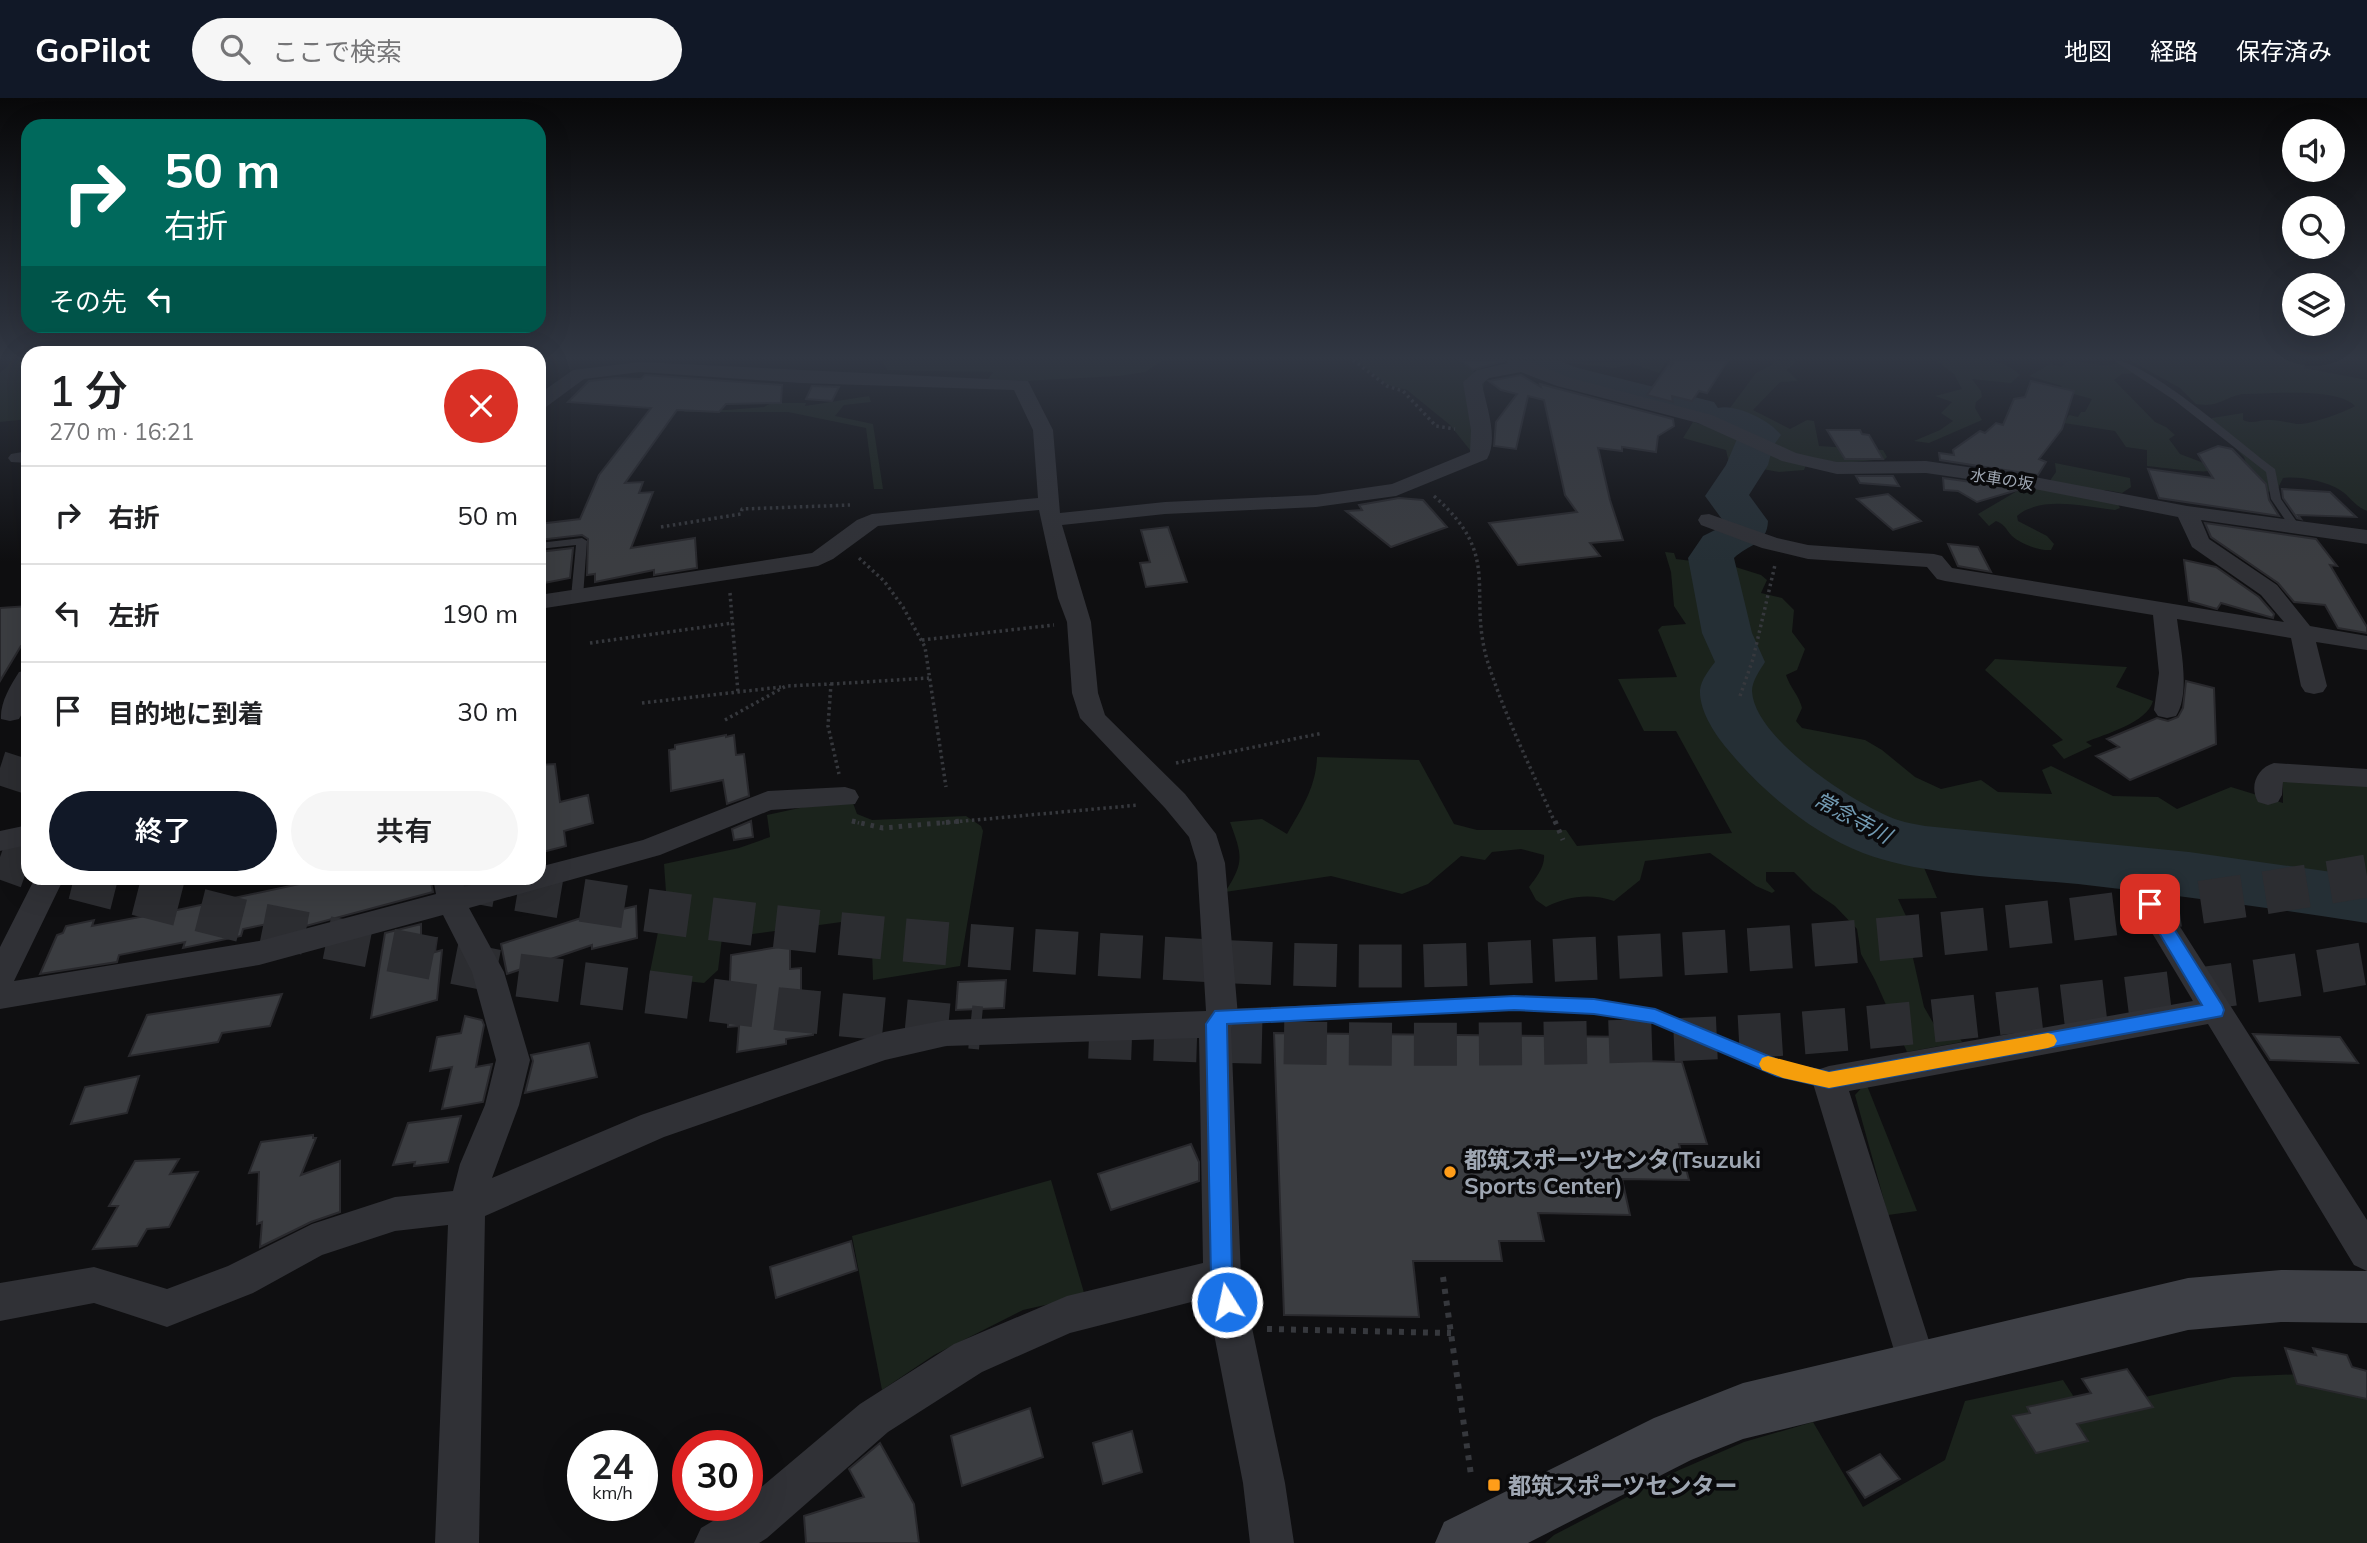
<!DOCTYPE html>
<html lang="ja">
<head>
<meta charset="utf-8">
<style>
  :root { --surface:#fff; --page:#f6f6f6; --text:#202124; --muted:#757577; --line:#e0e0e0; --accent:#111827 }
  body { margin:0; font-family:Mulish,"Noto Sans JP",sans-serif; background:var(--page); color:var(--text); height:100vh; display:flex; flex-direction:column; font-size:26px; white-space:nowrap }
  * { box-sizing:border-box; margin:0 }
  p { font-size:23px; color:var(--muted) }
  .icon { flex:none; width:38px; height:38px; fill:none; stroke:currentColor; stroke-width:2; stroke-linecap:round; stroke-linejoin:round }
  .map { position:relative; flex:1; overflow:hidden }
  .details { position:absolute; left:21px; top:248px; width:525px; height:539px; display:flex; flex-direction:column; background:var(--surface); border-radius:21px; box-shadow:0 7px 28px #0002 }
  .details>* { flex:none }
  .top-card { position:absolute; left:21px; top:21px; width:525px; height:214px; border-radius:21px; box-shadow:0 7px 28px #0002; background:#00695c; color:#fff; overflow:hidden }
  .tools { position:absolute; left:2282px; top:21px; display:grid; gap:14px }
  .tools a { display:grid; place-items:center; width:63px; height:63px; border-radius:50%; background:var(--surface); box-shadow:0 7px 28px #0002; font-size:35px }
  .speed { position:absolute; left:567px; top:1332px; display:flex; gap:14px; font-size:35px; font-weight:700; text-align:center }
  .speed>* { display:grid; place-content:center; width:91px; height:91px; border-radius:50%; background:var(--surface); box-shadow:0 7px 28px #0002; line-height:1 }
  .speed small { font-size:18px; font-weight:400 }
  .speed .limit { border:10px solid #d22; background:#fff; color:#111 }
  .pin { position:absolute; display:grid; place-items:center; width:60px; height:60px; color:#fff; margin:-30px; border-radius:14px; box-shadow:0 4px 10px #0006 }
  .me { position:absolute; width:77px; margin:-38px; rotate:350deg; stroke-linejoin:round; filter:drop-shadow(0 0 5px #0008) }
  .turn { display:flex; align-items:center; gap:24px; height:147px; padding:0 28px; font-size:32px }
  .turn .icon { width:91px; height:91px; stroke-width:2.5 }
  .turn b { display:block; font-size:49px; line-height:60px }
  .then { display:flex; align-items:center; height:66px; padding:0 28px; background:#0003; gap:14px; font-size:26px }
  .round { display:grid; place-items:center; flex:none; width:74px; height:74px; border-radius:37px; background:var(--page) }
  .head { display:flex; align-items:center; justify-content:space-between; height:119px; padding:0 28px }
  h1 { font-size:42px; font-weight:600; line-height:52px }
  .button { display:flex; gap:14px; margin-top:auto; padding:14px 28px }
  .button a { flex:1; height:80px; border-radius:42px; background:var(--accent); color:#fff; font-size:28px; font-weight:600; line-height:80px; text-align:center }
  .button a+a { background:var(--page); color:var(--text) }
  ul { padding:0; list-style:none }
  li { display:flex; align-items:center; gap:21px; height:98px; padding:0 28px; border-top:2px solid var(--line) }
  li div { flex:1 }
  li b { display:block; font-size:26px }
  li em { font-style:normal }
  header { display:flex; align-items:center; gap:42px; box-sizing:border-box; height:98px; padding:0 35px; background:var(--accent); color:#fff }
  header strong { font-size:33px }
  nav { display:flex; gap:38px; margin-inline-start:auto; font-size:24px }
  .search { width:490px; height:63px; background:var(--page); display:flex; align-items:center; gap:18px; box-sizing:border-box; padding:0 24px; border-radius:38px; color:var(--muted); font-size:26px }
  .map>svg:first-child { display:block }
  .green { fill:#1b231c }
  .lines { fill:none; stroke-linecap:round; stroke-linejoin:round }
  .river { fill:#252f35; fill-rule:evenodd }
  .building { fill:#3b3d41; stroke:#29292d; stroke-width:2 }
  .highway-tunnel-far1 { stroke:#2c2d31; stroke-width:34; stroke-dasharray:34 18; stroke-linecap:butt }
  .highway-tunnel { stroke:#2c2d31; stroke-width:43; stroke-dasharray:43 22; stroke-linecap:butt }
  .path-far2 { stroke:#36383d; stroke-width:3.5; stroke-dasharray:2.5 3.5; stroke-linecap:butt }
  .path-far1 { stroke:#36383d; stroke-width:5; stroke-dasharray:3.5 6; stroke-linecap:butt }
  .path { stroke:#36383d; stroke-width:6; stroke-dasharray:5 7; stroke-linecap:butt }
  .lane { fill:#303136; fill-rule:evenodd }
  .street { fill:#303136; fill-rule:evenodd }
  .secondary { fill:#3e4046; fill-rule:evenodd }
  .route { fill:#1a73e8; stroke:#114b97; stroke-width:2 }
  .slow { fill:#f59e0b }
  .poi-dot { fill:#ff9d19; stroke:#0a0a0c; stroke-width:2.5 }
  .labels { text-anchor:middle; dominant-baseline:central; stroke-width:7; stroke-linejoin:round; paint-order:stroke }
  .far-street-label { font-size:16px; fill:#9fa7b3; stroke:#0a0a0c }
  .water-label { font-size:21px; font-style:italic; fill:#729ab2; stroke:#0a0a0c }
  .near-poi-label { font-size:23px; font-weight:bold; fill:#9fa7b3; stroke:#0a0a0c; text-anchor:start }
</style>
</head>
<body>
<header>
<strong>GoPilot</strong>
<div class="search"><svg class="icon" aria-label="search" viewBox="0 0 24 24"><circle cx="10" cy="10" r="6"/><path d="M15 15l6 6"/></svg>ここで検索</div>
<nav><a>地図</a><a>経路</a><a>保存済み</a></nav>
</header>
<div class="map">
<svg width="2367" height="1445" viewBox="0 0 2367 1445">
  <rect width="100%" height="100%" fill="#0f0f11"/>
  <path class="green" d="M14 262H28V321L0 324V275Z
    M882 262H1163L1145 274 1119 278 1024 283 988 281 993 274 887 272Z
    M1356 262H1463L1484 284 1476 352H1470L1450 327 1407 292 1388 287Z
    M1545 262 1589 265 1667 262 1659 275 1633 266 1615 270Z
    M1774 262H1797L1787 272 1798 283 1780 284 1753 312 1790 331 1807 322 1814 323 1819 348 1883 352 1887 359 1885 361 1843 365 1809 360 1804 372 1779 374 1729 365 1726 352 1683 340 1693 324 1715 330 1756 275 1773 266Z
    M1936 262C1963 262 1999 255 2020 277L2011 285 1972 281 1981 293 1982 299 1976 304 1975 310 1982 322 1929 345 1914 343 1940 332 1953 323 1941 315 1952 304 1935 298 1962 291 1954 276Z
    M2068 262 2101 267 2120 266 2136 275 2122 276 2114 282 2155 324 2166 329 2175 337 2169 341 2180 356 2209 367 2208 373C2200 375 2159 369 2147 368V352L2126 349 2115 333 2064 325 2069 317 2078 319 2081 314H2085L2092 301 2059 292 2062 288 2029 278 2051 266 2062 269Z
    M2129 262H2305L2304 270 2367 282V413C2353 407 2351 399 2340 392 2326 383 2299 378 2283 380L2277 392 2267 394 2247 368 2244 359 2210 323 2212 320 2243 315V322C2254 327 2259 321 2270 322 2279 322 2288 325 2297 326 2310 327 2345 314 2355 308 2337 289 2268 296 2242 296 2223 300 2218 310 2196 306L2180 290Z
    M869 298 871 304 844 307 835 318 873 326 883 391H874L866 330 788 314H684L686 311 727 312 764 309 771 305H806L805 308Z
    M2055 365 2130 380 2131 389 2122 395 2105 392 2102 394 2117 404 2120 410 2115 412C2086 409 2041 397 2017 418L2018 423 2047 438 2054 446 2051 452C2039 453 2021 446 2012 438 2006 432 2006 427 1996 423L1989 428 1978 416 2024 389 2049 384 2056 374Z
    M1709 453 1721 457 1726 466 1761 477 1767 482 1761 495 1782 500 1794 512 1792 534 1805 551 1797 572 1786 577C1790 590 1799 597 1802 610L1796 623 1802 630 1865 642 1882 652 1915 679 1941 691 1981 682 1998 694 2052 696 2042 672 2051 668 2113 698 2158 699 2177 711 2231 689 2283 705V679L2367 686V794L2347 791 2345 794 2105 764 2114 778 1919 758 1937 800 1898 801 1922 852 1913 860 1924 909 1935 928H1952L1962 944 1907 954 1875 882 1861 856 1857 831 1835 808 1813 793 1794 774H1766V783L1775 793 1772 795 1756 788 1710 755 1645 763 1640 782 1614 803C1590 795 1568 798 1546 809L1536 802 1529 789C1536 780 1545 769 1544 757L1521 751 1492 754 1485 762 1461 758 1428 786 1402 796 1331 778 1225 794C1245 764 1242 757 1230 724L1262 721 1287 736C1302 710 1316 689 1317 659L1419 662 1454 726 1477 732H1566L1577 748 1732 735 1676 633H1644L1618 581 1677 579 1658 532 1662 528 1686 526 1674 508 1671 474 1665 454 1674 455 1676 461 1700 464 1702 457Z
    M1995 561 2127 569 2116 589 2153 603C2147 625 2105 636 2086 644L2092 648 2064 661 2052 647 2063 642 1985 572Z
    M853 705 857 716 872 722 966 718 981 728 983 733 960 868 873 882 872 852 840 851 849 823 722 840 718 872 704 885 649 879 666 794 664 766 739 750 770 739 767 717 804 709Z
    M1866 985 1917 1113 1888 1117 1855 997Z
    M1051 1082 1085 1198 1023 1212 934 1257 882 1292 852 1138Z
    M2301 1276 2367 1282V1445H1545L1554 1437 1677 1373 1744 1344 1813 1324 1863 1409 1945 1362 1965 1303 2063 1282 2083 1313 2233 1279Z"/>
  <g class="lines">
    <path class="river" d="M1507 262H1557L1578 270 1714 304 1718 310C1736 305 1771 323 1781 337L1773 348 1768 367 1749 397 1768 423C1767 447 1748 446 1734 460L1752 535 1765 564C1760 572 1752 583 1752 593 1754 641 1857 708 1898 722 1907 725 1916 726 1925 728L2189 754 2367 779V825C2271 810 2175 797 2078 786 2009 779 1928 779 1863 755 1812 735 1764 695 1729 653 1716 638 1699 613 1700 592 1701 582 1709 572 1715 564L1702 535 1688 460 1703 438 1723 428 1724 424 1705 398 1726 367 1737 341 1710 328 1706 322 1700 324 1552 286 1512 270Z"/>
  </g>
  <path class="building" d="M1460 262H1503L1504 263 1473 272Z
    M1675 262H1728L1707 295 1699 293 1692 303 1672 298 1673 304 1647 297 1671 263V268Z
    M645 277 782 287 781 305 726 306 719 314 677 312 625 385 643 384 639 395 653 394 631 450 695 440 697 470 654 477V472L595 484V476L587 477 588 441 582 437 539 442V426L580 421 599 377 651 310 568 304 589 283 616 280 641 281Z
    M1521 277 1541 289 1540 286 1673 321 1674 328 1658 338 1656 354 1622 349V353L1598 350 1610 402 1623 442 1590 445 1600 458 1518 467 1489 425 1577 414 1565 397 1544 302 1528 298 1516 351 1494 348 1496 324 1517 296 1501 292 1489 283Z
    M2031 283 2074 293 2062 331 2039 361 2046 364 2038 377 1940 362 1939 355 1954 357 1953 352 1980 333 1985 335 1996 325 2003 327 2014 301 2025 299Z
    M812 288 839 289 832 303 806 301Z
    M1827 332H1860L1862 336 1869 337 1883 361H1845Z
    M2218 348 2232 351 2266 386 2269 402 2279 418 2159 400 2148 371 2213 380 2198 356Z
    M1856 378H1893L1899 388 1860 385Z
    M1943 380 2021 391 1977 404 1958 393 1944 392Z
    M2282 391 2330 394 2356 419 2298 417 2301 421 2297 420 2283 400Z
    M1888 396 1921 423 1893 432 1857 401Z
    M1399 400 1423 402 1447 429 1391 449 1346 413 1362 412 1359 407Z
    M2205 425 2316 441 2337 468 2330 467 2367 529V535L2338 530 2325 507 2294 504 2278 485 2211 439Z
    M1168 429 1187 484 1146 489 1140 465 1150 464 1141 432Z
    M1948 446 1978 449 1991 474 1958 468Z
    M573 450 570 480 539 486V454Z
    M2184 462 2216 469 2259 499 2274 516 2273 520 2221 505 2217 511 2189 503Z
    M28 508V547L21 548 0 583V510Z
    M2186 583 2214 590 2216 646 2130 682 2096 658 2119 649 2107 641 2157 620 2168 623 2178 619 2183 610Z
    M726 637V639L734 637 736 657 744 656 749 698 727 706 723 682 671 693 669 652 675 651V647Z
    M555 666 560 704 588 697 593 725 564 733 566 748 539 755V667Z
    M751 723 753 739 734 742 732 731Z
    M309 780H430L433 794 306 828 307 818 243 831 241 838 183 850 185 844 119 857 117 864 40 876 57 837 63 835 66 828 94 822 92 828 177 812 309 784Z
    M636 808 637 840 592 851V847L507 876 501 846 578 821Z
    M421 826V844L437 840 435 854 442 852 437 902 371 920 385 835Z
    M790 847V871L801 870V896L813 894V937L786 941V946L737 954 739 928 728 929 731 857Z
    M1006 882 1004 910 956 912 958 884Z
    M282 896 270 928 222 935 218 944 129 958 147 917Z
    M465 918 482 922 484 927 476 969 492 966 483 1004 442 1011 452 969 430 973 437 939 461 935Z
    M1274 935 1638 939 1644 963 1682 964 1707 1046H1679L1689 1082 1622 1081 1630 1117 1538 1115 1544 1143H1499L1502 1163H1413L1419 1219 1284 1217Z
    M2253 936 2340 939 2358 965 2270 962Z
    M589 945 597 979 525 995 533 963 531 957Z
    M139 978 127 1015 71 1026 85 989Z
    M461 1018 448 1064 414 1068 415 1064 393 1067 408 1025Z
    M313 1037V1040H316L301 1077 340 1063V1114L311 1124 260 1149 262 1124 257 1126 259 1074 249 1075 261 1044Z
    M1191 1046 1199 1064V1083L1111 1112 1098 1076Z
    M179 1061 170 1076 198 1074 169 1129 147 1131 137 1148 93 1151 118 1108H109L135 1063Z
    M851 1143 857 1172 776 1200 770 1169Z
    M2285 1250 2316 1257 2313 1250 2347 1257 2352 1269 2367 1273V1301L2297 1286Z
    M2127 1271 2153 1309 2077 1326 2088 1343 2036 1355 2013 1318 2030 1315 2027 1309 2091 1295 2082 1281Z
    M1030 1310 1043 1359 962 1388 951 1338Z
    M1132 1333 1142 1374 1103 1386 1093 1345Z
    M880 1345 914 1406 919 1445H806L804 1418 864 1399 849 1371Z
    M1880 1356 1900 1381 1865 1400 1847 1374Z"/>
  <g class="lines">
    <path class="highway-tunnel-far1" d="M0 670 28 679"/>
    <path class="highway-tunnel" d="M0 759 28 769
      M74 780 243 823 517 877 780 911 981 930
      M454 780C669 821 887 844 1106 857 1209 863 1312 869 1415 868 1470 867 1525 864 1579 861 1844 850 2106 823 2367 778
      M1089 939C1316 948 1545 950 1772 937 1883 930 1995 916 2105 903 2193 892 2280 881 2367 865"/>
    <path class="path-far2" d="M1353 262 1387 288 1403 293 1436 328 1455 331
      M1434 398C1504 459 1466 493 1488 565 1506 621 1532 672 1555 725
      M661 429 741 416 742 411 850 407
      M859 460 884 483 903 509 925 549 946 689
      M730 495 738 595
      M922 542 1054 527
      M590 545 733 525
      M831 586 929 580
      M1740 598 1753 561 1775 467
      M642 605 781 589
      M725 622 786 588 831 586 828 628 839 676
      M1176 665 1323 635
      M852 723 859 725
      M942 725 1139 707"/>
    <path class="path-far1" d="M852 723 883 730 962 723
      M1555 723 1563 742"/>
    <path class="path" d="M1443 1179 1471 1377
      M1267 1231 1451 1235"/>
    <path class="lane" d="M2113 262C2147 262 2242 347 2275 371L2281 401 2301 430 2300 432H2292L2271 401 2266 374 2174 302Z
      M582 440 587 443 583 499 577 502 571 499 576 447 539 451V445Z
      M1514 899 1594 903 1655 911 1785 965 1835 977 1837 982 1835 987 1829 989 1777 977 1653 924 1594 915 1514 911 1222 925 1216 923 1214 918 1216 913 1222 911Z"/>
    <path class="street" d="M1506 262H1525L1571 280 1712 317 1796 355 1813 359 1837 364 1926 363 2030 378 2187 408 2367 432V446L2201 422 2209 441 2277 487 2310 528 2367 538V552L2316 544 2327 588 2323 594 2314 596 2305 594 2301 588 2291 540 2177 521C2180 547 2191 595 2176 618L2167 620 2158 618 2154 612 2159 575 2153 517 1945 483 1937 481 1927 469 1808 461 1762 450 1701 427 1698 422 1701 417 1709 416 1777 440 1808 447 1934 456 1942 458 1952 470 2284 524 2261 497 2192 449 2178 419 2030 390 1926 375 1837 376 1782 363 1698 325 1557 288 1521 274 1489 280 1482 286C1486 307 1499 341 1487 361L1396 398 1316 409 1165 416 1062 427 1091 524 1098 595 1105 617 1185 696 1216 736 1225 765 1238 918 1231 930 1241 1178 1285 1385 1294 1445H1250L1243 1385 1207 1200 1070 1235 982 1274 888 1334 767 1440 759 1445H694L701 1430 740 1407H747V1401L860 1306 954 1246 1067 1198 1203 1165 1199 940 946 948 885 962 664 1039 485 1118 479 1445H435L448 1127 395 1133 322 1157 253 1195 167 1229 94 1205 0 1223V1185L94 1169 167 1191 228 1168 312 1126 395 1099 453 1093 460 1066 485 1007 496 962 472 874 443 817 259 867 0 911V849L35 780H64L14 883 259 843 436 796 433 780H463L464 789 495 780H539V769L643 742 768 693 845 689 855 692 859 699 855 706 771 712 660 757 469 810 504 874 530 962 519 1007 492 1080 641 1017 884 934 946 922 1206 913 1197 765 1189 739 1165 710 1080 620 1072 595 1067 524 1058 500 1039 412 878 428 833 461 818 468 539 511V497L812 455 857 422 872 416 1038 400 1033 332 1014 292 801 285 640 274 584 281 546 309 539 311V296L573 272 640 264 1028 283 1053 332 1060 415 1165 404 1316 397 1392 386 1470 354 1471 332 1463 284 1477 272 1508 265Z
      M28 353V365L11 364 8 360 11 356Z
      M28 572C28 591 29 605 19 621L10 623 1 621C0 605 10 588 19 574Z
      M2274 665 2367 671V689L2283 684 2282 697 2278 704 2268 707 2258 704C2249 688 2257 670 2274 665Z
      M28 727V747L0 753V733Z
      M2137 774 2147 777 2367 1122V1173L2354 1167 2208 926 1849 993 1938 1271 1932 1285 1918 1291 1904 1285 1812 982 1817 972 1829 968 2193 903 2122 785 2127 777Z"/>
    <path class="secondary" d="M2281 1172 2367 1173V1225L2281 1224 2188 1232 1743 1341 1691 1362 1528 1445H1435L1444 1424 1654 1320 1743 1285 2188 1180Z"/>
  </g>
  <linearGradient id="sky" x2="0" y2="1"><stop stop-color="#080809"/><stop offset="0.56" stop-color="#313743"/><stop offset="1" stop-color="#313743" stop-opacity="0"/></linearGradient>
  <rect width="2367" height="464" fill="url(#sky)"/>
  <path class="route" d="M2150 800 2156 802 2222 907 2224 912 2222 918 1829 990 1777 978 1653 925 1594 916 1514 912 1227 926 1232 1178 1238 1204 1235 1212 1227 1215 1219 1212 1211 1178 1206 926 1215 913 1514 898 1594 901 1655 911 1785 965 1829 974 2202 907 2142 806 2144 802Z"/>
  <path class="slow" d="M2048 935 2054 937 2057 943 2054 948 2048 950 1829 990 1783 980 1762 972 1759 966 1762 960 1768 958 1829 974Z"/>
  <g class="poi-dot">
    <circle cx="1450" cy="1074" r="7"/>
    <rect x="1487" y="1380" width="14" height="14" rx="3.5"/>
  </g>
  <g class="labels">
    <g class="far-street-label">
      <text transform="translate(2002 381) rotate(9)">水車の坂</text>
    </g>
    <g class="water-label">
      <text transform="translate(1853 719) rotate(28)">常念寺川</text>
    </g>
    <g class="near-poi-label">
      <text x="1464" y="1061">都筑スポーツセンタ(Tsuzuki<tspan x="1464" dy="26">Sports Center)</tspan></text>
      <text x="1508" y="1387">都筑スポーツセンター</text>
    </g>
  </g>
</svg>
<div class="tools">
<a><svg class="icon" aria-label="sound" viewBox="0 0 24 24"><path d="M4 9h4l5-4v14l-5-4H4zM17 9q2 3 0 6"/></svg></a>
<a><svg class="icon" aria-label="search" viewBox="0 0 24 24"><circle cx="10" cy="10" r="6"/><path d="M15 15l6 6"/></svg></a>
<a><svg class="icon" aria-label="layers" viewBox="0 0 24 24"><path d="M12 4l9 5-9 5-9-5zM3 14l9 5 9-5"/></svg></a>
</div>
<div class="speed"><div>24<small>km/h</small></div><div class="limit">30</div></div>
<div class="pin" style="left:2150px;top:806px;background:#d93025"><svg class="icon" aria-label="arrive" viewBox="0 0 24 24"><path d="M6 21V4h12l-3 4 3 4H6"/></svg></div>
<svg class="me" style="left:1227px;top:1204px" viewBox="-20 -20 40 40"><circle r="17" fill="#1a73e8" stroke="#fff" stroke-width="3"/><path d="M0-11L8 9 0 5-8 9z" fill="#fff"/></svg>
<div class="top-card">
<div class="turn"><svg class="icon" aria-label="right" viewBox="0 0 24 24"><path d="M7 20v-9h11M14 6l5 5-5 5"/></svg><div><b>50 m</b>右折</div></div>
<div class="then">その先<svg class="icon" aria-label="left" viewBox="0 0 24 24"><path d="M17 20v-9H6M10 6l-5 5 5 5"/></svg></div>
</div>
<section class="details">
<div class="head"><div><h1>1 分</h1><p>270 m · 16:21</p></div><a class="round" style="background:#d93025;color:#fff"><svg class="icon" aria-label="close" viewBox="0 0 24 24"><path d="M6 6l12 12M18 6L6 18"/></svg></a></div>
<ul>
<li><svg class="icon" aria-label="right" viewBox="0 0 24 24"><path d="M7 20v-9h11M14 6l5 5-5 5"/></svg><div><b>右折</b></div><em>50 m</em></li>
<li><svg class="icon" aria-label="left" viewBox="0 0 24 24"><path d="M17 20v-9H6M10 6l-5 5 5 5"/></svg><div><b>左折</b></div><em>190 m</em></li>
<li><svg class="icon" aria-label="arrive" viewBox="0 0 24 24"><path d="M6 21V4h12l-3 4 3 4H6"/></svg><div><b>目的地に到着</b></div><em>30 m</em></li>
</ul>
<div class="button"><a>終了</a><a>共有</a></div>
</section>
</div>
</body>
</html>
